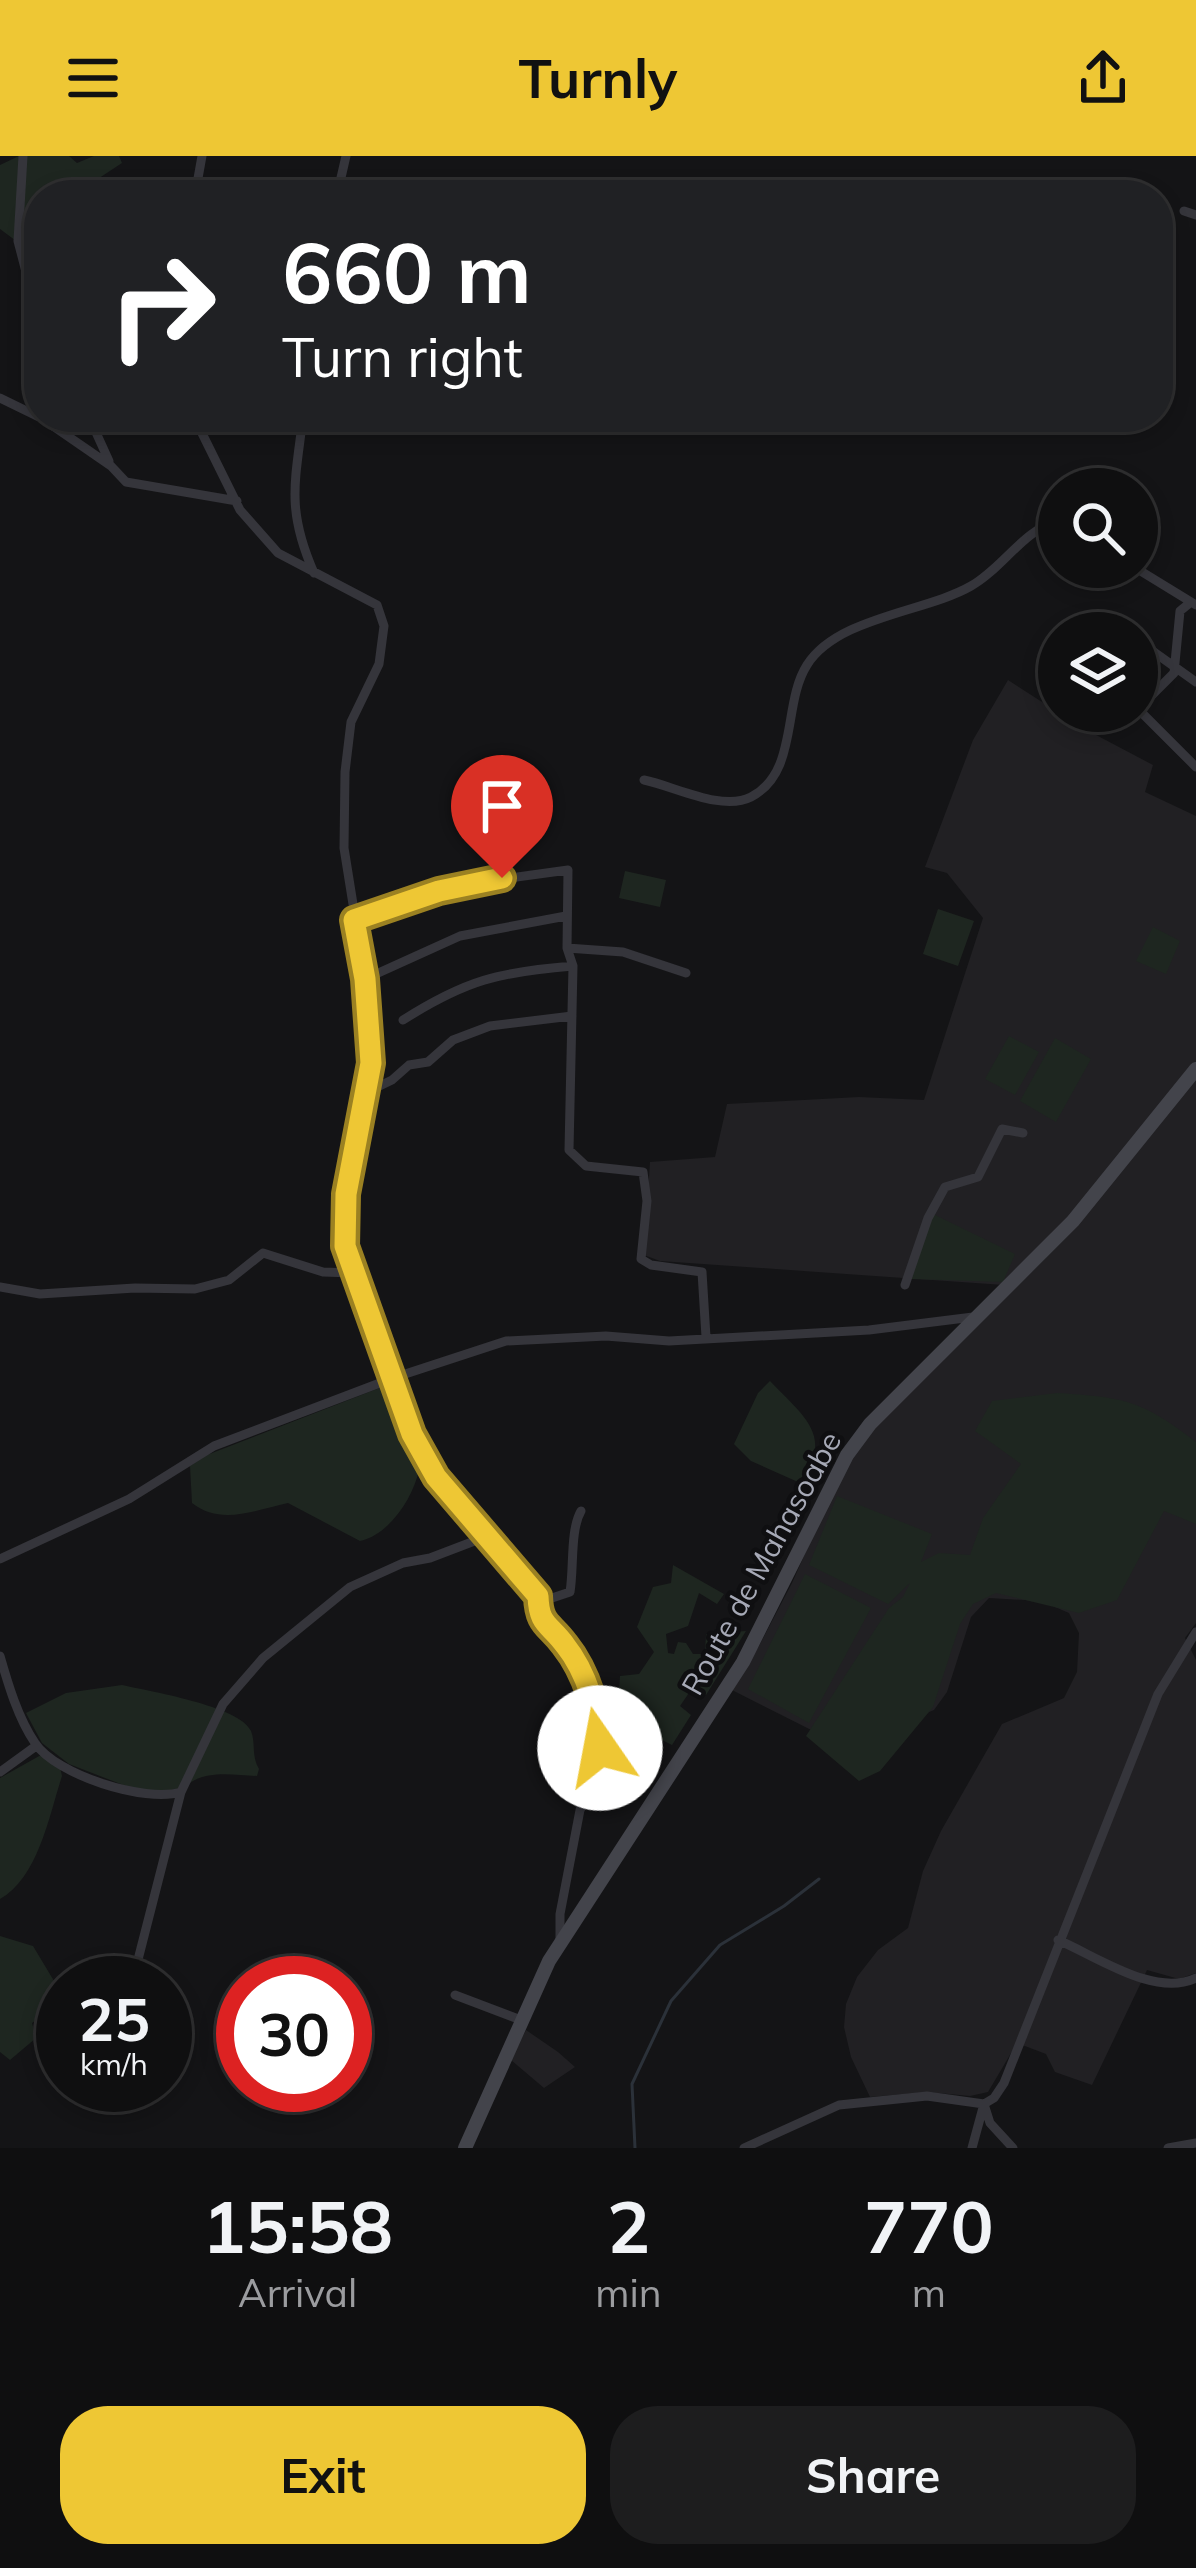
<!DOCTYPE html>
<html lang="en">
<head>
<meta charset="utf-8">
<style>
  :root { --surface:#0f0f10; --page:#1d1d1e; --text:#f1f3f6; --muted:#9b9c9f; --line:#2f2f30; --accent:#eec734 }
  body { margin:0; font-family:Mulish,sans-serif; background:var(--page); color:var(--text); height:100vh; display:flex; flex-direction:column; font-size:45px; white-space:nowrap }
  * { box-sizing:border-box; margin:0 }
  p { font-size:39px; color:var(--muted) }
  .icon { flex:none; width:66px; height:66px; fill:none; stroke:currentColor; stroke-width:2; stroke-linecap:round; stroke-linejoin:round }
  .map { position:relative; height:1992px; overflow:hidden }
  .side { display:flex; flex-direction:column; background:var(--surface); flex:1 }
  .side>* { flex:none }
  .top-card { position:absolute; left:24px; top:24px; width:1149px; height:252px; border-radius:48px; box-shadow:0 6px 18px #0003,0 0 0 3px var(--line); background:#202124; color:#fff; overflow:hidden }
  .tools { position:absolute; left:1038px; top:312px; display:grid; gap:24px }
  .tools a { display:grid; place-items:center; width:120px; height:120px; border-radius:50%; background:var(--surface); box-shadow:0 6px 18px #0003,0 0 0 3px var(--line); font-size:60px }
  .speed { position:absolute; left:36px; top:1800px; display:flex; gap:24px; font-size:60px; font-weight:700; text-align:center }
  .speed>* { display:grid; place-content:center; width:156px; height:156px; border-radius:50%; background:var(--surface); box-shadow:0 6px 18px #0003,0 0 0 3px var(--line); line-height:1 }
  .speed small { font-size:30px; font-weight:400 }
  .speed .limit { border:18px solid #d22; background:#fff; color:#111 }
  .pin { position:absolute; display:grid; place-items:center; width:102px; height:102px; color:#fff; margin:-123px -51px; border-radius:50% 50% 50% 0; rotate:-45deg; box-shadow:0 0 12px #0007 }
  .pin .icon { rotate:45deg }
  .me { position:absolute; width:132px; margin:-66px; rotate:348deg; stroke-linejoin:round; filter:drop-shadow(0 0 9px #0008) }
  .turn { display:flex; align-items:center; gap:42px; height:252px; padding:0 60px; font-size:54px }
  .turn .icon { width:156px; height:156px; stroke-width:2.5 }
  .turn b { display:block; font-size:84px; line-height:102px }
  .eta { display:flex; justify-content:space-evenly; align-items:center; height:204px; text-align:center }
  .eta b { font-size:72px; font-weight:700; line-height:84px }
  .button { display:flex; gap:24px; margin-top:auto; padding:24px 60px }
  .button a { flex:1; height:138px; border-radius:48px; background:var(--accent); color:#111; font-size:48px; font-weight:700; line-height:138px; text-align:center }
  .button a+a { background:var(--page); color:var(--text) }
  header { display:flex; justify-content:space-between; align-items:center; height:156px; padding:0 60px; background:var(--accent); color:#111; font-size:54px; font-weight:700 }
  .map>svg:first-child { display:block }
  .built { fill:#212023 }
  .green { fill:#1e2620 }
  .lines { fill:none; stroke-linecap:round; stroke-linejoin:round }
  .stream { stroke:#2b3139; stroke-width:3 }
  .street { stroke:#35353b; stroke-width:9 }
  .secondary { stroke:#43444b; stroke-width:14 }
  .route-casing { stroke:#9b8122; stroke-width:30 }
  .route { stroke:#eec734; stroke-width:21 }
  .labels { text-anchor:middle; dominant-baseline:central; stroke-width:9; stroke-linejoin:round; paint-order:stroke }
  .street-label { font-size:30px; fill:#a6a9b6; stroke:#0f0f11 }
</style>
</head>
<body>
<header><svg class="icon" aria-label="menu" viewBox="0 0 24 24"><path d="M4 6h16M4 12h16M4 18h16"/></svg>Turnly<svg class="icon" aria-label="share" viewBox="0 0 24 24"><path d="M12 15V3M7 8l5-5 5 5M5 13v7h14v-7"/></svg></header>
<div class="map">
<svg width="1196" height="1992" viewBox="0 0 1196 1992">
  <rect width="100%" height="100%" fill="#141416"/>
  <path class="built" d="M1008 524 1081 571 1153 609 1145 636 1196 660V1467L1185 1482 1196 1504V1817L1179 1823 1147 1814 1092 1929 1055 1916 1046 1898 1017 1887 988 1936 970 1940 927 1936 870 1941 851 1901 844 1871 846 1848 857 1821 878 1794 908 1772 923 1715 941 1675 1002 1568 1064 1542 1077 1516 1079 1477 1069 1457 1041 1445 989 1442 971 1461 947 1536 934 1554 845 1591 730 1533 759 1490 792 1427 850 1297 1004 1129 660 1105 644 1099 650 1006 715 1001 727 948 859 941 924 944 983 762 947 717 925 711 973 584Z
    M526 1874 558 1896 575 1911 544 1932 511 1904Z"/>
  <path class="green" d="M19 0H69L77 7 94 0H119L122 7 84 32 83 39H39V102L0 73V9Z
    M625 715 666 724 660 751 619 742Z
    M938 753 974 765 958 810 923 798Z
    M1153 771 1180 785 1166 818 1136 805Z
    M1009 880 1039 896 1015 939 985 923Z
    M1055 882 1091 903 1056 966 1020 945Z
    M933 1058 1015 1098 1003 1126 911 1123Z
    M770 1225C802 1259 837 1281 798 1326L751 1305 734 1288 758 1237Z
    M382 1231 389 1238 419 1314C413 1342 389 1379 360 1385L288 1347C255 1354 221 1370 192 1347L190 1310 207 1299Z
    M1057 1237C1123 1241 1142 1244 1196 1286V1368L1164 1355 1117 1444 1079 1457 996 1437 973 1448 960 1468 933 1551 880 1615 859 1625 806 1580 889 1452 903 1441 910 1427 888 1448 809 1409 837 1340 932 1378 921 1406 939 1397 970 1399 983 1362 1021 1308 975 1275 992 1245Z
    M673 1409 724 1438 717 1448 699 1437 688 1470 666 1478 668 1497 674 1498 678 1486 686 1487 693 1498H705L706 1478 746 1475 706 1539 691 1534 680 1550 691 1559 672 1589 652 1579 643 1593 628 1587 624 1571 628 1565 618 1553 620 1520 639 1518 654 1496 637 1471 653 1431 671 1427Z
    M805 1418 871 1452 809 1567 748 1533Z
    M122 1529C148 1535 240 1550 251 1575 256 1588 251 1599 259 1613L257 1620C233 1619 203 1613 185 1631L149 1639 69 1608 42 1587 26 1557 66 1537Z
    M41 1599 60 1611 62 1620C49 1660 38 1722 0 1743V1622Z
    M0 1780 33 1790 57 1830 49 1855 32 1867 36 1882 10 1904 0 1896Z"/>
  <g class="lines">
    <path class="stream" d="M635 1992 632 1928 671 1845 720 1789 784 1750 819 1723"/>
    <path class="street" d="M23 0 18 85 39 166
      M195 39 202 0
      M337 39 346 0
      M1184 55 1196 59
      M0 242 39 261
      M40 261 111 310 126 326 237 345
      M89 261 109 305
      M194 261 240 354 278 397 377 449 384 470 379 508 351 566 345 616 344 692 365 823 371 907 346 1038 345 1090 412 1278 436 1321 458 1349 537 1440 539 1460 565 1488 590 1540 600 1575 598 1622 580 1654 560 1758V1787
      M303 261C295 327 286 353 314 417
      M1134 411 1196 449
      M1191 446 1180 455 1174 517 1138 553 1196 611
      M1112 469 1126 477
      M1137 484 1196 526
      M644 624C674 630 722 656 751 641 799 616 782 548 807 509 837 461 926 456 971 430 1003 412 1023 374 1059 364
      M354 764 467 728 568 714 567 792 573 810 569 994 586 1010 643 1016 647 1045 641 1103 651 1109 702 1116 706 1181
      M567 792 623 796 686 817
      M365 823 460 780 566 760
      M403 864C466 824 499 816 573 810
      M367 936 392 924 409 909 428 906 453 884 490 870 572 860
      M905 1129 928 1062 945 1031 978 1021 1002 973 1023 977
      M0 1131 40 1138 135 1132 195 1133 229 1124 263 1097 323 1116 353 1117
      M0 1403 129 1343 214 1290 393 1222 506 1185 606 1180 669 1185 869 1174 973 1161
      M541 1454 549 1443 570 1436C574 1412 570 1374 581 1355
      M0 1500C8 1528 18 1562 35 1587 56 1619 145 1647 181 1636
      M0 1616 36 1590
      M1058 1784C1096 1800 1155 1842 1196 1822
      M132 1827 181 1636 223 1548 263 1502 350 1431 403 1407 430 1402 485 1381
      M455 1839 521 1864
      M744 1992 839 1949 927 1940 984 1948 990 1967 1013 1992
      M972 1992 984 1948 994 1942 1004 1927 1158 1538 1196 1476
      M1168 1992 1196 1987"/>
    <path class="secondary" d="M465 1992 549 1805 743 1506 847 1299 870 1268 1073 1065 1196 913"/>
  </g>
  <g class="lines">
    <g class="route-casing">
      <path id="route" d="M502 722 439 735 354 764 365 823 371 907 346 1038 345 1090 412 1278 436 1321 538 1440C539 1470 549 1467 565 1489 586 1515 600 1559 600 1592"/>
    </g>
    <use href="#route" class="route"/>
  </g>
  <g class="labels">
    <g class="street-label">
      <text transform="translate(761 1407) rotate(-61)">Route de Mahasoabe</text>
    </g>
  </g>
</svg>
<div class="tools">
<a><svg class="icon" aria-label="search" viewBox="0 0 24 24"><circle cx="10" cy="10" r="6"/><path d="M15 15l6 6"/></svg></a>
<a><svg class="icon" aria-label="layers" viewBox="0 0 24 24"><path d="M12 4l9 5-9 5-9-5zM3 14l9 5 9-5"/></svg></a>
</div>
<div class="speed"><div>25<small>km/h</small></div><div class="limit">30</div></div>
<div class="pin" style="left:502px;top:722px;background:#d93025"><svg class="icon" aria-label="arrive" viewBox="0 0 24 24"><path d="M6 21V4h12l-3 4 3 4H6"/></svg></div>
<svg class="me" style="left:600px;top:1592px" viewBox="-20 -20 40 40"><circle r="19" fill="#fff"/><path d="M0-13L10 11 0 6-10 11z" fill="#eec734"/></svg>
<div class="top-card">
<div class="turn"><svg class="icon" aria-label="right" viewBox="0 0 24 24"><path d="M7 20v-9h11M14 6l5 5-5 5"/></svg><div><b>660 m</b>Turn right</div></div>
</div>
</div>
<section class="side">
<div class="eta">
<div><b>15:58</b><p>Arrival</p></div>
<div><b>2</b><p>min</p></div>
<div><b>770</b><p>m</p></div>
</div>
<div class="button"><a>Exit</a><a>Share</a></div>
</section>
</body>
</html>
